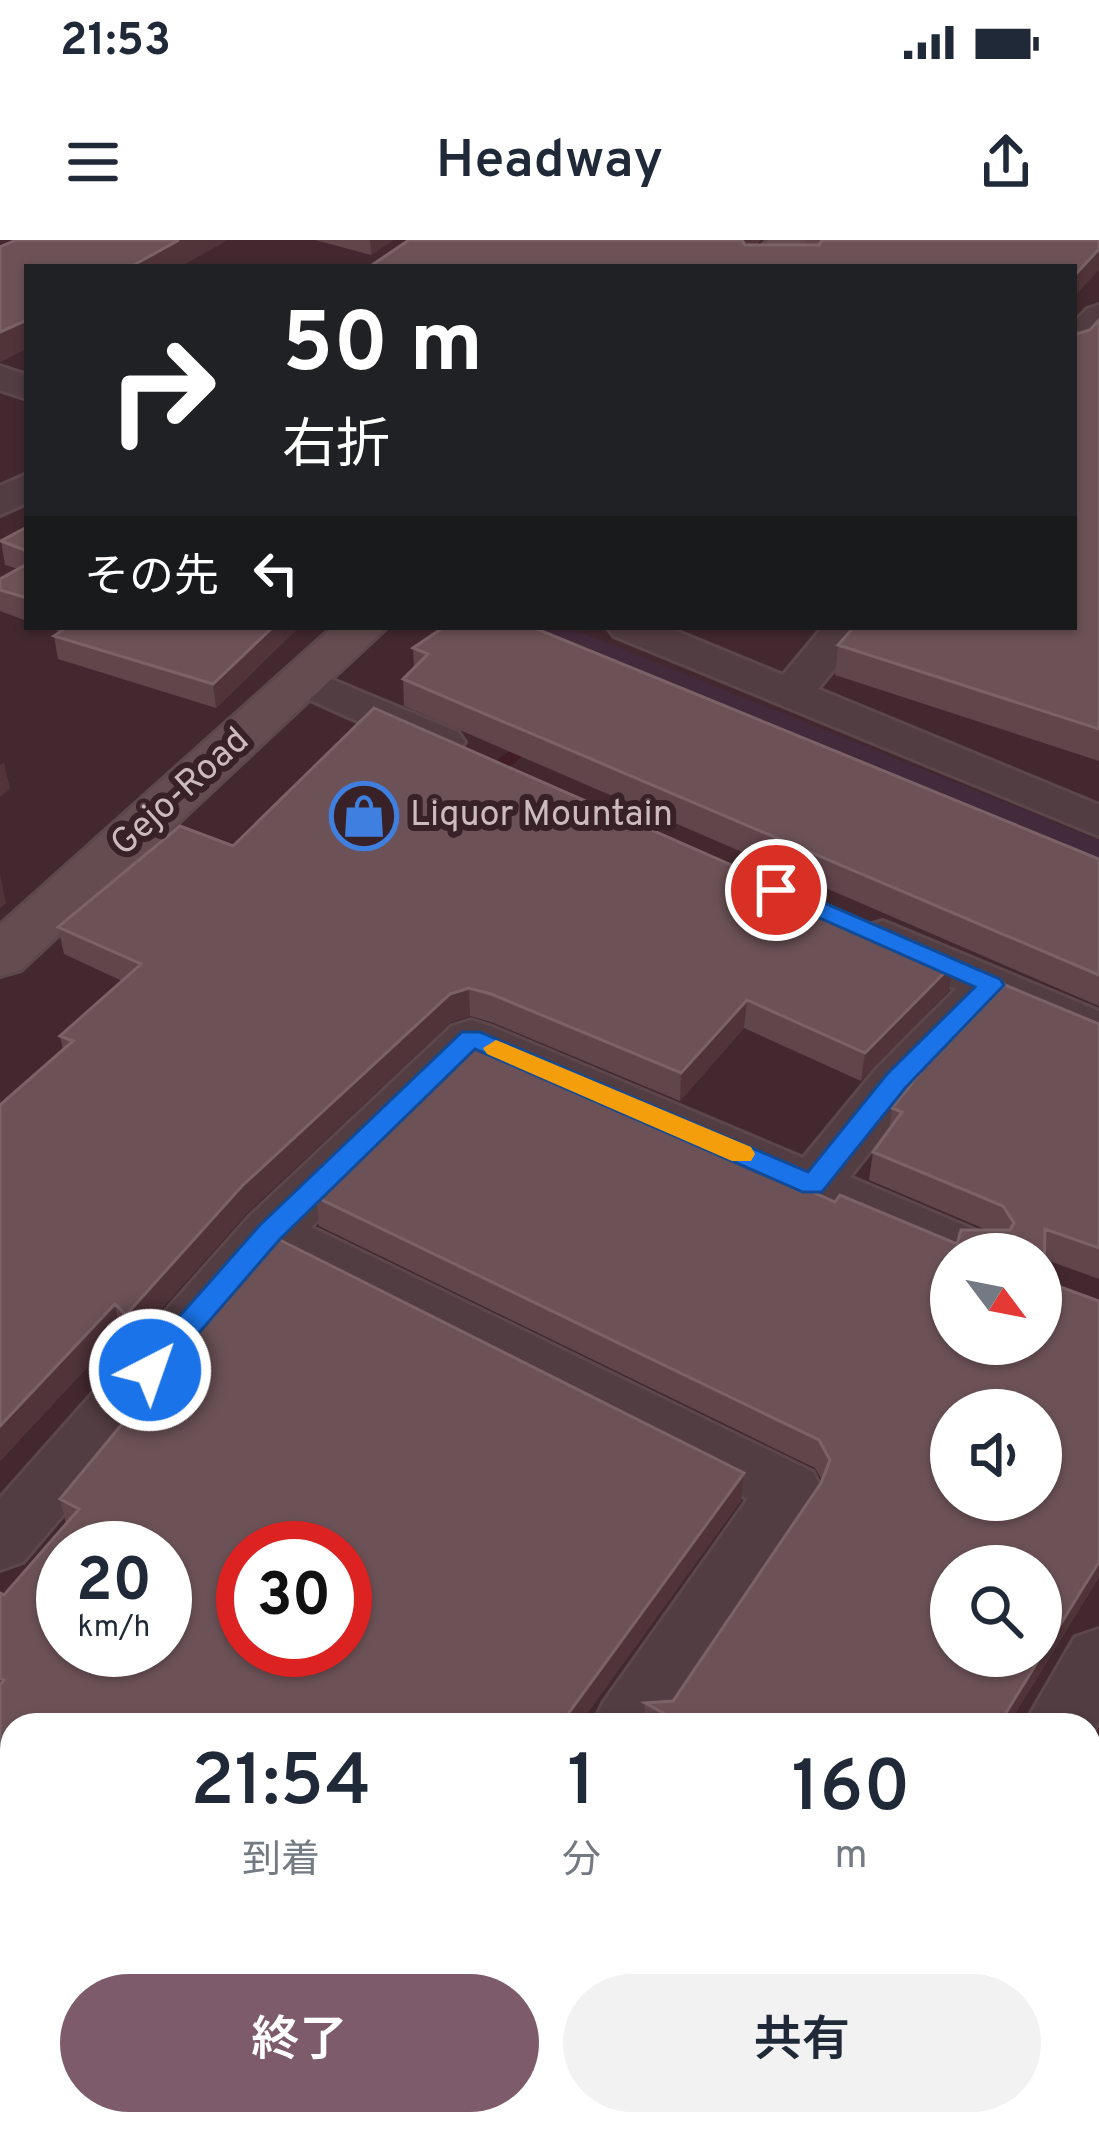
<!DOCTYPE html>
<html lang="ja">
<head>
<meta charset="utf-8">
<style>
  :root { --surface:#fff; --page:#f2f2f3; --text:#1f2937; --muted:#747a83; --accent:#7e5b6b }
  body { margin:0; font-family:Overpass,"Noto Sans JP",sans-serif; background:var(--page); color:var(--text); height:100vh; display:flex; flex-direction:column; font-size:45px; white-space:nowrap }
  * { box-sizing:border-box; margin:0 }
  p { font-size:39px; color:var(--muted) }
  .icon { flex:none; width:66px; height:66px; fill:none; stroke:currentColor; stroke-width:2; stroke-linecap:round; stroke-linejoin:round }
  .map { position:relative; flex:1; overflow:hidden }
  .sheet { position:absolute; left:0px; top:1473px; width:1101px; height:423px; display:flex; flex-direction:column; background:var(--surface); border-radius:36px 36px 0 0; box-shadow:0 3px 9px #0004 }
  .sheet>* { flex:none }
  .top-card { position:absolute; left:24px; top:24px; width:1053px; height:366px; border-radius:0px; box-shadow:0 3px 9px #0004; background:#202124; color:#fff; overflow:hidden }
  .needle { width:78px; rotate:122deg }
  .buttons { position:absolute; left:930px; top:993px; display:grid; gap:24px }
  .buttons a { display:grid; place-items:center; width:132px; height:132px; border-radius:50%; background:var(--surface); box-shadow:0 3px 9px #0004; font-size:60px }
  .speed { position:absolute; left:36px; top:1281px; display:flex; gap:24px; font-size:60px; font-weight:700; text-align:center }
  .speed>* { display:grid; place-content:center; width:156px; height:156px; border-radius:50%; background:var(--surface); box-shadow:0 3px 9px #0004; line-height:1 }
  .speed small { font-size:30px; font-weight:400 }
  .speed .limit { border:18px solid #d22; background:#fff; color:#111 }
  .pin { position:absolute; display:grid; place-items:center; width:102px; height:102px; color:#fff; margin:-51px; border:6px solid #fff; border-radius:50%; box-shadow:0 3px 12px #0007 }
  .me { position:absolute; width:132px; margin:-66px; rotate:41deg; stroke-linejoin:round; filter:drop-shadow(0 0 9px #0008) }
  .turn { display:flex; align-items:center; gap:42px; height:252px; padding:0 60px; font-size:54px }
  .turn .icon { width:156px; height:156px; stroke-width:2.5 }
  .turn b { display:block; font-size:84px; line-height:102px }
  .then { display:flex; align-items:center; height:114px; padding:0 60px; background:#0003; gap:24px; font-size:45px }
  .eta { display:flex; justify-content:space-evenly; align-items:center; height:204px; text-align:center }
  .eta b { font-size:72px; font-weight:600; line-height:84px }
  .button { display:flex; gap:24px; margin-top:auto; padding:24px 60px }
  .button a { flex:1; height:138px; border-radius:72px; background:var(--accent); color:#fff; font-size:48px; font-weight:600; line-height:138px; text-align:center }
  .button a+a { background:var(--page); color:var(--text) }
  .status { display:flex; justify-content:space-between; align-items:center; height:84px; padding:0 60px; background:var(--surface); direction:ltr }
  .status svg { height:33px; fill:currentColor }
  header { display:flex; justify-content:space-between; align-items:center; height:156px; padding:0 60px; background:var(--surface); font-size:54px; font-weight:600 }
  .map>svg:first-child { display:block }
  .green { fill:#442b3c }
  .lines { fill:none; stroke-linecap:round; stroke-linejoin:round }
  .stream { fill:#411c24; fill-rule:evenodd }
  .street-casing { stroke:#5c474b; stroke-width:6 }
  .secondary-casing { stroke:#5c474b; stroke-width:6 }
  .street { fill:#523d42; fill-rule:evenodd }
  .secondary { fill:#654c50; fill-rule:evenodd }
  .wall { fill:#60454b }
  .shaded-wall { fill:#50343a }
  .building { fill:#6c5257; stroke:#7b6267; stroke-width:3; fill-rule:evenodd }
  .route { fill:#1a73e8; stroke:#114b97; stroke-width:3 }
  .slow { fill:#f59e0b }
  .labels { text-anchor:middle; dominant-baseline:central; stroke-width:12; stroke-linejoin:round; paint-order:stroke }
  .street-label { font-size:36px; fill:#ccbbbe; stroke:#382227 }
  .poi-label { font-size:36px; fill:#ccbbbe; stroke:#382227; text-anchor:start }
</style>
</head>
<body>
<div class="status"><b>21:53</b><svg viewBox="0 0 49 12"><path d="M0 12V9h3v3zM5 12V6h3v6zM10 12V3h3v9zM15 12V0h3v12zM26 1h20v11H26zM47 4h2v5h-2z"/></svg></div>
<header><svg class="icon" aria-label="menu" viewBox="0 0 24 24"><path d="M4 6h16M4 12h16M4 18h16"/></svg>Headway<svg class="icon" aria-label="share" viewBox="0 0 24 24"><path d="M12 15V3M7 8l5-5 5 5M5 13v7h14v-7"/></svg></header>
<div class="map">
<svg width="1099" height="1894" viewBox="0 0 1099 1894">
  <rect width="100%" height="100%" fill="#43292f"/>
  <path class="green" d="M470 387H567L1099 600V643Z"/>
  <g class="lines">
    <path class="stream" d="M535 493 541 494V502L485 545H473V537Z"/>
    <g class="street-casing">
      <path id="street" d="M1099 65C1099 89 1099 110 1074 117V83L1087 69Z
        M0 126 27 135V159L0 150Z
        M27 234V263L0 275V246Z
        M607 387H666L783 435 823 387H868L818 449 1099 565V596L614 396Z
        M304 428 458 492 465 502 458 512 442 516 426 512 288 450 282 441 288 432Z
        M883 681 1099 771V810L999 768 916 853 850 937 996 999 1004 1014H951V1028L478 822 311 987 813 1232 822 1250 813 1268 667 1485H593L603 1463 748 1259 278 1021 23 1322 0 1330V1258L249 977 452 786 471 780 490 786 803 918 878 827 956 749 865 708 858 697 865 686Z
        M1099 1389V1481L1089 1498V1485H1024L1075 1397Z
        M1089 1845 1099 1849V1894H1050L1046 1884H1089Z"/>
    </g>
    <g class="secondary-casing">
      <path id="secondary" d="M768 0H809L785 27H743Z
        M333 387H387L21 730 0 736V685Z"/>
    </g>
    <use href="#street" class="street"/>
    <use href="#secondary" class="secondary"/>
  </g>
  <path class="wall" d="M315 0H393L371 15Z
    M409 0H760L757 5H804L805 0H1099V30Z
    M1099 80V521L835 435 838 405 1074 387 1076 94 1090 90Z
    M27 287V381L0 371V339L18 329 5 325 1 301Z
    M46 387H299L216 468 58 419 54 396 60 392Z
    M413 408 1099 619V766L404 466 403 439 414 428Z
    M233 606 949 750 861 841 744 788 680 861 491 782 470 776 451 782 246 974 132 1102 120 1092 0 1221V865L63 810 60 796 122 741 64 714 58 687Z
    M1099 784V1039L1044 1019V1041L1099 1337 1011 1480 1020 1485H643L645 1463 673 1461 822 1240 815 1228 319 986 316 957 656 883 835 962 957 1004 987 990 869 940 873 912 889 891 892 868Z
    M744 1233 741 1261 12 1485V1545L0 1538V1353L4 1355 66 1284 60 1259Z
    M1089 1524 1099 1530V1626L1093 1622 1091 1626 1089 1625Z"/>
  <path class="shaded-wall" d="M179 0H228L180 27H130Z
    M370 0H393L371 15Z
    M741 0H760L740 24Z
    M1099 9V30L1074 57V36Z
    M27 80V109L0 122V92Z
    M273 387H299L216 468 213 444Z
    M4 522 10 549 0 557V525Z
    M0 635 6 663 0 668Z
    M954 723 949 750 861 841 865 813Z
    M469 748 470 776 451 782 246 974 132 1102 126 1075 242 946 450 754Z
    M747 760 744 788 680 861 681 833Z
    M115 1064 120 1092 0 1221V1186Z
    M744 1233 741 1261 579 1485H560Z
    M1099 1322V1337L1008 1485 1004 1476Z
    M12 1776V1817L0 1834V1792Z"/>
  <path class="building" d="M16 0H179L130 27H27V80L0 92V7Z
    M409 0H742L745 5H819L822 0H1099V9L1074 36V27H369Z
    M1074 70 1076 94 1090 90 1099 80V489L838 405 854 387H1074Z
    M27 287V311L1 301Z
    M27 324V358L0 350V339Z
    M67 387H273L213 444 54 396Z
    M444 387H532L1099 619V735L403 439 428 414 413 408Z
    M374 468 954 723 865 813 747 760 681 833 491 754 469 748 450 754 242 946 126 1075 115 1064 0 1186V865L73 801 60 796 141 724 58 687 180 586 233 606Z
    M1005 745 1099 784V1008L1045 989 1044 1041 1099 1061V1322L1004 1476 1020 1485H685L645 1463 673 1461 821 1243 830 1220 819 1200 316 957 478 799 647 872 656 876 652 881 835 962 840 955 957 1004 961 990H1010L1014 983 1003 966 873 912 902 872 892 868 924 828ZM951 1014H1041V1104H951ZM951 1170H1041V1260H951ZM951 1326H1041V1416H951Z
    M276 998 744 1233 560 1485H12V1523L0 1516V1445L4 1440 0 1438V1353L4 1355 79 1269 60 1259ZM63 1308H165V1410H63ZM243 1308H345V1410H243Z
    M1089 1524 1099 1530V1600L1089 1594Z
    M0 1754 12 1760V1776L0 1792Z
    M0 1850 12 1856V1884H61L79 1894H0Z
    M403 1884H819L835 1894H396Z
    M944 1884H1017L1033 1894H939Z"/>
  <path class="route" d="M776 642 1000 739 1004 745 906 847 822 952H803L475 809 280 999 160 1138H139L135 1130 139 1122 260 985 462 792H480L808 932 887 834 975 747 768 655V645Z"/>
  <path class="slow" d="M496 800 751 907 755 914 751 921H732L487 814 483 808Z"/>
  <defs>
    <g id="shop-ring" transform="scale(3.45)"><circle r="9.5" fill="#382227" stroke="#3f7fe0" stroke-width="1.5"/><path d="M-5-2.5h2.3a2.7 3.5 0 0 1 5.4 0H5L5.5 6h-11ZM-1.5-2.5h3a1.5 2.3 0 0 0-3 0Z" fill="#3f7fe0"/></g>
  </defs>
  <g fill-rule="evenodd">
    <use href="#shop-ring" x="364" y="576"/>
  </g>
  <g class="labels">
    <g class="street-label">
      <text transform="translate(181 553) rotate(-42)">Gejo-Road</text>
    </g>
    <g class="poi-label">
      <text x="410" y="576">Liquor Mountain</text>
    </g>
  </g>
</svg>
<div class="buttons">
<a><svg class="needle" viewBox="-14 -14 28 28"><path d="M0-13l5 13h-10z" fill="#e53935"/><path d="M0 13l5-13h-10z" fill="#747a83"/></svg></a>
<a><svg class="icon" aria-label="sound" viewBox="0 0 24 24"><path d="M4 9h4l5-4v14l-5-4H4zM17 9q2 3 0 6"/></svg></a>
<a><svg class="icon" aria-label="search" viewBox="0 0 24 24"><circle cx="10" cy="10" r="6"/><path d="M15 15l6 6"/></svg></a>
</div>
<div class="speed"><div>20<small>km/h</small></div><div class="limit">30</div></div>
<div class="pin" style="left:776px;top:650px;background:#d93025"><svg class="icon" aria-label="arrive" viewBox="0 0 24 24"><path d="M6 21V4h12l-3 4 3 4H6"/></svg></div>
<svg class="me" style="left:150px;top:1130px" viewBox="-20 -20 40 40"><circle r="17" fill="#1a73e8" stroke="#fff" stroke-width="3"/><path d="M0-11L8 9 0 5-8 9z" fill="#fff"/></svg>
<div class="top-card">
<div class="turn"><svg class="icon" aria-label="right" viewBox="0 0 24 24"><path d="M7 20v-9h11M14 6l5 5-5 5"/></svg><div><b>50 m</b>右折</div></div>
<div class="then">その先<svg class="icon" aria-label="left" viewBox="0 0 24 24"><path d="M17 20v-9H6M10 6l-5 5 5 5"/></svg></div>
</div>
<section class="sheet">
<div class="eta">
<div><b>21:54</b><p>到着</p></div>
<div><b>1</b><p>分</p></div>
<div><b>160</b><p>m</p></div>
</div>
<div class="button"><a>終了</a><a>共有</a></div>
</section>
</div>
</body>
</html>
